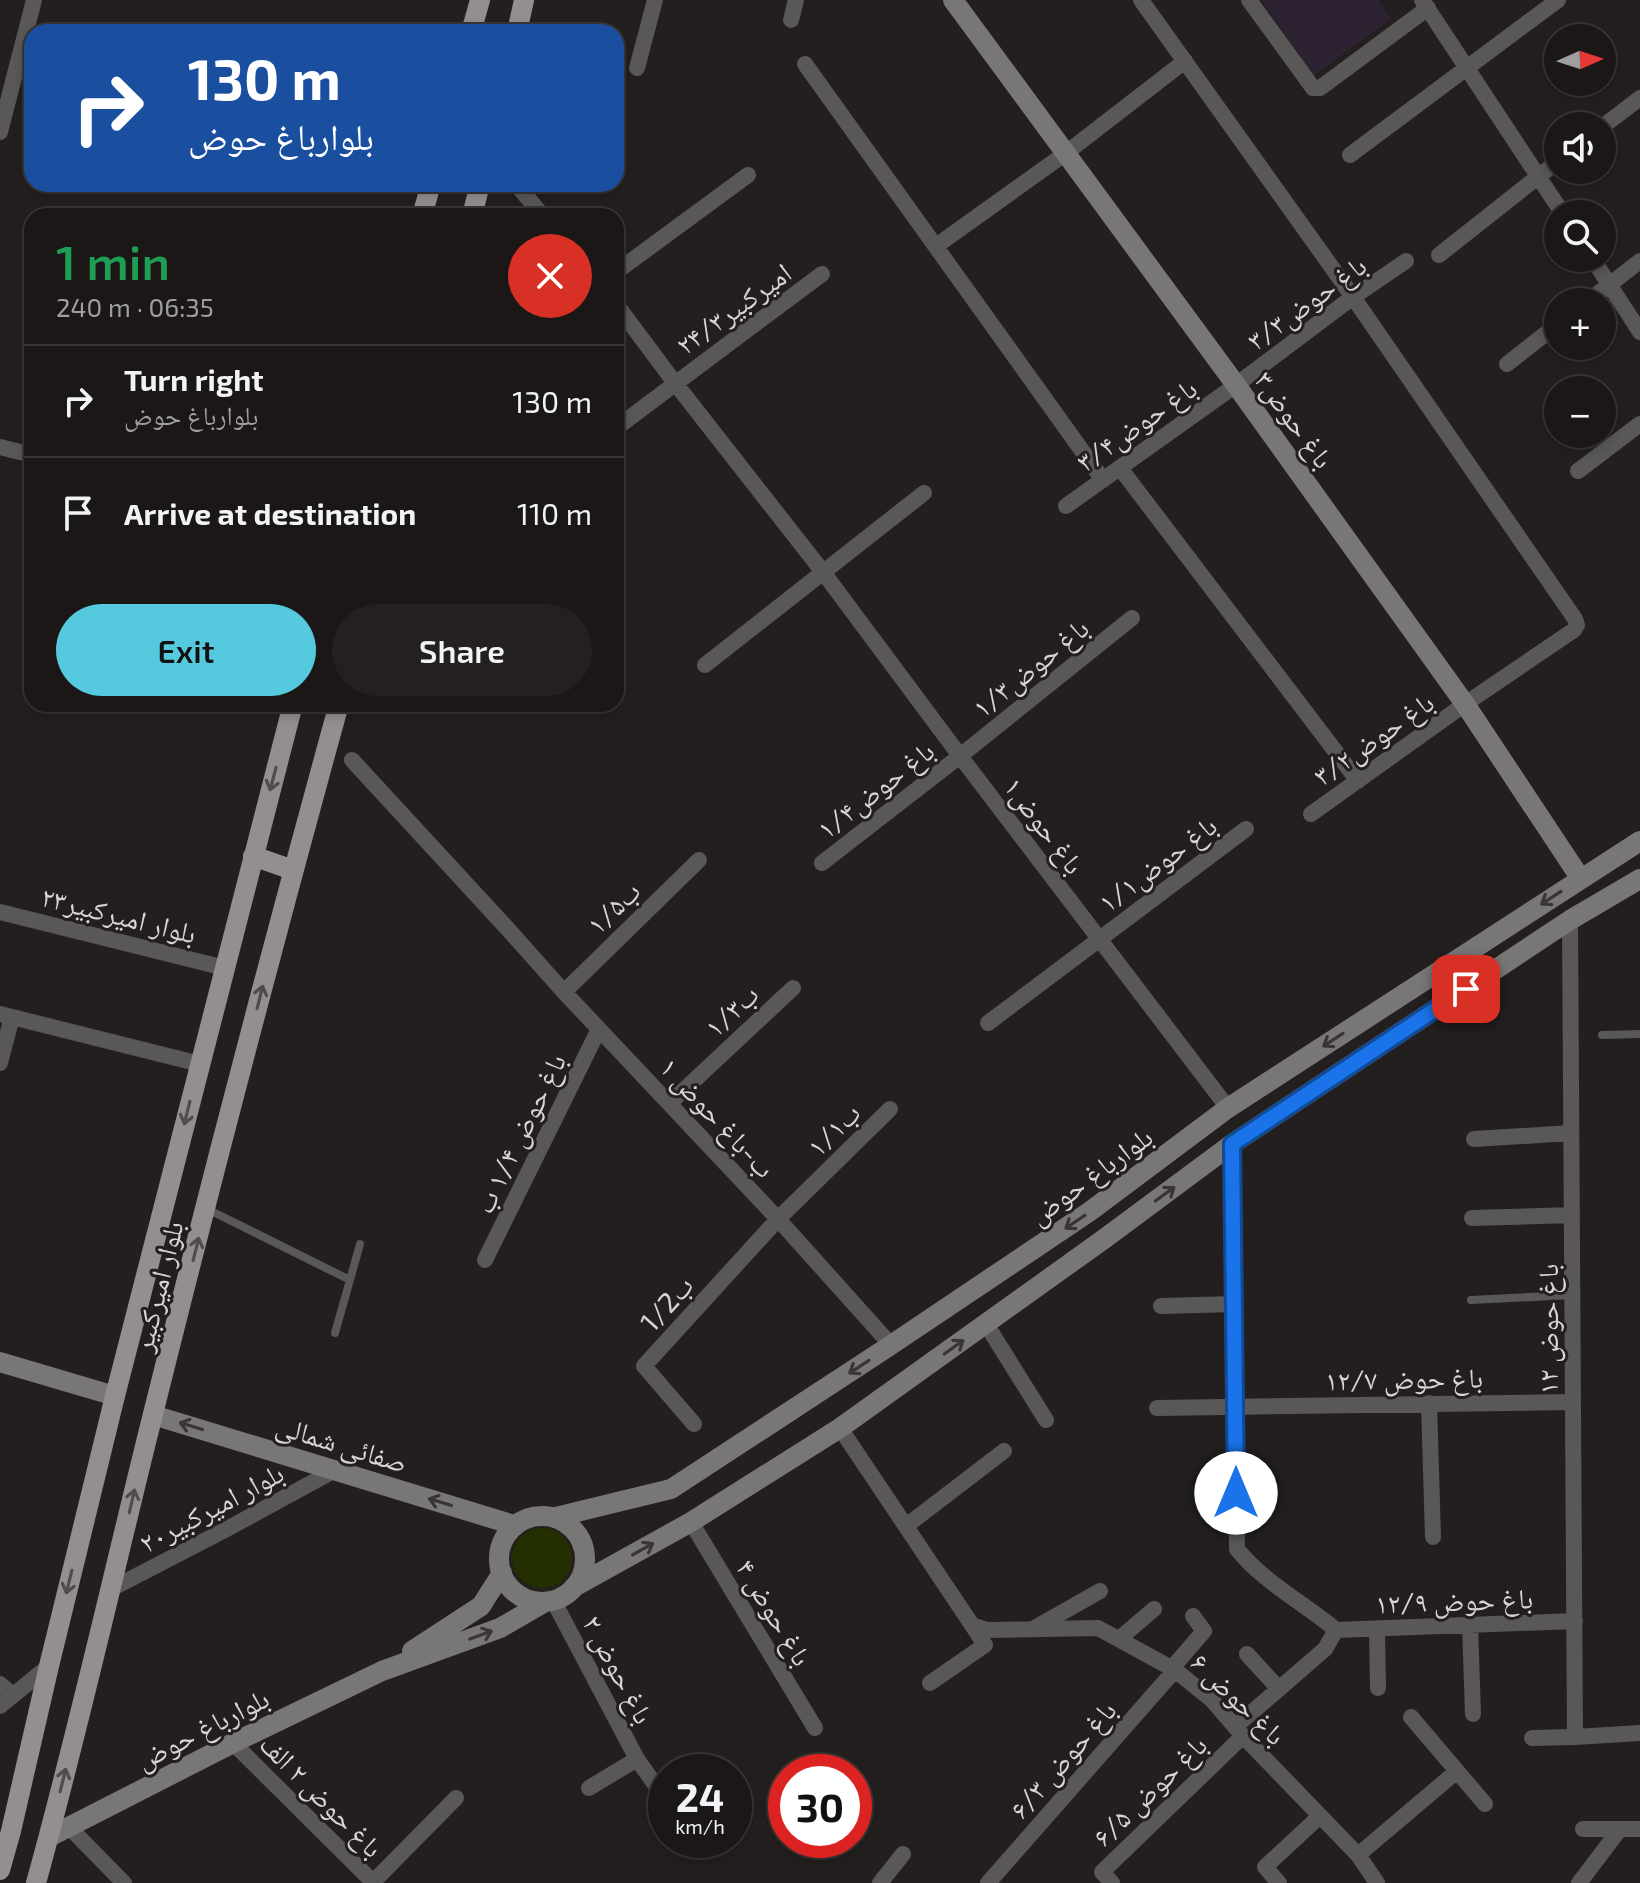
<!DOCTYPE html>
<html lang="en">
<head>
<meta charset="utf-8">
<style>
  :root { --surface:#1a1716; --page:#23201f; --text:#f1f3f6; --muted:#9f9fa1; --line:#383635; --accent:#55cadf }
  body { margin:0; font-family:"Exo 2","Noto Naskh Arabic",sans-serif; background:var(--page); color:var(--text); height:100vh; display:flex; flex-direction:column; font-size:30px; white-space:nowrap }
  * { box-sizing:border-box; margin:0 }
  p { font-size:26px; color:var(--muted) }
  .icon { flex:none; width:44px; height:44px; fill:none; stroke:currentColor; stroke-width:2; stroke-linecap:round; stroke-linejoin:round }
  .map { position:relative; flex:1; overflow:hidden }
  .sheet { position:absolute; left:24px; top:208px; width:600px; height:504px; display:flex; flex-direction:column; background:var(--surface); border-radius:24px; box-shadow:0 4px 12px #0003,0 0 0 2px var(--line) }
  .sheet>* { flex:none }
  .hud { position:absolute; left:24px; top:24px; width:600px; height:168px; border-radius:24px; box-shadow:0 4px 12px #0003,0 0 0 2px var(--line); background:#1a4fa0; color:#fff; overflow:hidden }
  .needle { width:52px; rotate:87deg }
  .buttons { position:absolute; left:1544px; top:24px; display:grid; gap:16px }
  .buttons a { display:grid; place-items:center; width:72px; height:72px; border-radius:50%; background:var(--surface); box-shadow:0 4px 12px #0003,0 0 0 2px var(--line); font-size:40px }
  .speed { position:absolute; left:648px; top:1754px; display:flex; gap:16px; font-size:40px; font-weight:700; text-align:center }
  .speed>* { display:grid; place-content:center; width:104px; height:104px; border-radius:50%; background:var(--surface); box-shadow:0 4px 12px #0003,0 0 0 2px var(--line); line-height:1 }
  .speed small { font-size:20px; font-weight:400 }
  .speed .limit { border:12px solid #d22; background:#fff; color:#111 }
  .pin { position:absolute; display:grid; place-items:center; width:68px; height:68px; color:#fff; margin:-34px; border-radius:16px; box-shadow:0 4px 12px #0006 }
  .me { position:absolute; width:88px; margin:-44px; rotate:0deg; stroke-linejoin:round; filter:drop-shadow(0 0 6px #0008) }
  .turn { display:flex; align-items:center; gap:28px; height:168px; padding:0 32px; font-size:36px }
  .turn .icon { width:104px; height:104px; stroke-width:2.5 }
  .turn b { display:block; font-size:56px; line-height:68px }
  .round { display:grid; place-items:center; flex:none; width:84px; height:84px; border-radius:42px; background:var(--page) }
  .summary { display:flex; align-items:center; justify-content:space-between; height:136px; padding:0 32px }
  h1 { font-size:48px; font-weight:600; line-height:60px; color:#1e9e55 }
  .primary-button { display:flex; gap:16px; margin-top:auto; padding:16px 32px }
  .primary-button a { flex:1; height:92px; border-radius:48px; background:var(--accent); color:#111; font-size:32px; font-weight:600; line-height:92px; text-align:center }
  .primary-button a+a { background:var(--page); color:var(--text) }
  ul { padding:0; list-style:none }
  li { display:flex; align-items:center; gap:24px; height:112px; padding:0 32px; border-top:2px solid var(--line) }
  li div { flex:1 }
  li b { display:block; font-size:30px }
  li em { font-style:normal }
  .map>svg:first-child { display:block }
  .education { fill:#2d2231 }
  .green { fill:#232f00 }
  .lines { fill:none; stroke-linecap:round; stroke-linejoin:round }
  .lane { stroke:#595857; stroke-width:8 }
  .street { stroke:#595857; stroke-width:16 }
  .secondary { stroke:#797776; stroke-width:20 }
  .primary { stroke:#928f8e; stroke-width:20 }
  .oneway { stroke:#4f4c4b }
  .oneway2 { stroke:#383534 }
  .route-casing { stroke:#114b97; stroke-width:20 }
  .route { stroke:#1a73e8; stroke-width:14 }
  .labels { text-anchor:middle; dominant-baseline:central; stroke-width:6; stroke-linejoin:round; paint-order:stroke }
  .street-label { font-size:28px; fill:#d7d5d4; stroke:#221f1e }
</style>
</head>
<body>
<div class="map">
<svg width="1640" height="1883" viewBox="0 0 1640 1883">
  <rect width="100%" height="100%" fill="#221f1e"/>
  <path class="education" d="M1261 0H1379L1391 19 1313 76Z"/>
  <path class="green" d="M512 1558a30 30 0 1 1 60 0a30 30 0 1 1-60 0Z"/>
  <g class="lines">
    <path class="lane" d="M1602 1035 1640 1034
      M207 1209 350 1280 335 1333
      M350 1280 360 1244
      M1471 1300 1572 1295"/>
    <path class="street" d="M1141 0 1353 297 1575 619 1577 625 1574 630 1465 704 1311 814
      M1249 0 1313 88H1320L1428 8
      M1422 0 1563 214
      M791 20 796 0
      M805 64 1103 480
      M637 68 655 0
      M1602 127 1640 98
      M0 132 34 0
      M1350 155 1558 0
      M516 184 543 216
      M936 246 1066 153 1185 61
      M1439 255 1558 161
      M1592 258 1640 332
      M616 272 748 175
      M1587 302 1640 261
      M616 304 675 383 823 572 960 756 1228 1108
      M1507 364 1558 324
      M616 428 822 274
      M0 447 32 455
      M1120 468 1358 781
      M1578 471 1640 424
      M1066 506 1236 385 1353 297 1406 261
      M705 665 924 493
      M352 760 506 927 564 992 778 1219 891 1345
      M822 863 960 756 1132 618
      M0 912 225 968
      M1570 920 1575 1737
      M564 992 699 860
      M0 1014 200 1064
      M988 1023 1246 829
      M0 1063 12 1017
      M670 1103 793 988
      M1474 1139 1571 1133
      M1232 1144 1237 1549C1262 1581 1305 1604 1336 1630
      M1472 1218 1572 1215
      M485 1260 599 1029
      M1161 1306 1235 1304
      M986 1324 1046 1420
      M1429 1403 1433 1537
      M1157 1408 1573 1402
      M694 1424 644 1366 778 1219 890 1109
      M840 1428 972 1625 987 1630 1098 1628 1175 1670 1212 1700 1243 1736 1358 1855 1377 1883
      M691 1522 815 1728
      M906 1526 1004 1451
      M111 1589 225 1530 335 1470
      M553 1600 637 1759 666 1800
      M1470 1625 1473 1714
      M1033 1629 1100 1591
      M1377 1629 1378 1688
      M1336 1630 1575 1621
      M1119 1639 1154 1609
      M1247 1654 1279 1689
      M1172 1668 1204 1631 1193 1616
      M930 1683 985 1645 972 1625
      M0 1684 13 1695
      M0 1706 49 1666
      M1411 1717 1485 1804
      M1236 1726 1325 1649 1336 1630
      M1532 1738 1575 1737 1640 1733
      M233 1743 374 1883
      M589 1788 637 1759
      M69 1827 124 1883
      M1583 1829H1640
      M1358 1855 1456 1772
      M373 1882 456 1798
      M880 1883 903 1854
      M988 1883 1175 1670
      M1112 1883 1102 1872 1243 1736
      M1279 1883 1265 1867 1320 1816
      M1579 1883 1620 1829"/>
    <path class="secondary" d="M953 0 1236 385 1465 704 1581 879
      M0 1362 115 1396
      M153 1415 514 1525
      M499 1559a43 43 0 1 1 86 0a43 43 0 1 1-86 0Z
      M556 1517 671 1489 891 1345 1089 1212 1228 1108 1640 841
      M574 1587 691 1522 840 1428 1104 1239 1232 1144 1570 920 1640 879
      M412 1651 481 1606 502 1573
      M49 1837 233 1743 382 1671 500 1628 545 1602"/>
    <path class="primary" d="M471 32 480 0
      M517 32 524 0
      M422 216 431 184
      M472 216 480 184
      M253 856 293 870
      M0 1870 11 1831 49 1666 115 1396 293 704
      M36 1883C79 1728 114 1570 153 1414 212 1177 274 940 339 704"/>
  </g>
  <defs><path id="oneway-shaft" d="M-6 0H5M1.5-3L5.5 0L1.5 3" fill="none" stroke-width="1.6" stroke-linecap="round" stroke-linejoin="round" transform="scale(2)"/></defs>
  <g class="oneway">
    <use href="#oneway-shaft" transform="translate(273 779) rotate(105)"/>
    <use href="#oneway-shaft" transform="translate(260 997) rotate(-76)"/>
    <use href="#oneway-shaft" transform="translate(187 1113) rotate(104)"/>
    <use href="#oneway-shaft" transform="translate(196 1249) rotate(-76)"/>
    <use href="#oneway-shaft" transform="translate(132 1501) rotate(-77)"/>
    <use href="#oneway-shaft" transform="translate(69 1582) rotate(104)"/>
    <use href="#oneway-shaft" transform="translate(63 1780) rotate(-76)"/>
  </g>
  <g class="oneway2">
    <use href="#oneway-shaft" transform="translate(1551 898) rotate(147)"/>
    <use href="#oneway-shaft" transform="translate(1333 1040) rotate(147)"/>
    <use href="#oneway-shaft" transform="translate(1165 1194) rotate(-36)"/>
    <use href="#oneway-shaft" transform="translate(1075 1222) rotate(146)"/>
    <use href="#oneway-shaft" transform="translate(954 1347) rotate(-36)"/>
    <use href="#oneway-shaft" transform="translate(859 1367) rotate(147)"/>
    <use href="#oneway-shaft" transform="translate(191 1426) rotate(-163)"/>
    <use href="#oneway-shaft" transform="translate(440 1502) rotate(-163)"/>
    <use href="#oneway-shaft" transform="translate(643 1549) rotate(-29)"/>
    <use href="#oneway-shaft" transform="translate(481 1635) rotate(-20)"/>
  </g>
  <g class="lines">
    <g class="route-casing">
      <path id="route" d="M1236 1493 1232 1144 1466 989"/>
    </g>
    <use href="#route" class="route"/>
  </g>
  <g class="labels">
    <g class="street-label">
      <text transform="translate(1306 302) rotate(-36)">باغ حوض۳/۳</text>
      <text transform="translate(733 308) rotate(-36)">امیرکبیر۲۴/۳</text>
      <text transform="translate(1295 419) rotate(54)">باغ حوض۳</text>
      <text transform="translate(1136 424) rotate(-35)">باغ حوض۳/۴</text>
      <text transform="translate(1030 667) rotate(-39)">باغ حوض۱/۳</text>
      <text transform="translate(1373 738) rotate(-35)">باغ حوض۳/۲</text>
      <text transform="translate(875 789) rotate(-38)">باغ حوض۱/۴</text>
      <text transform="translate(1045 825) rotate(53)">باغ حوض۱</text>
      <text transform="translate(1157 863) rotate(-37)">باغ حوض۱/۱</text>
      <text transform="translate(613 907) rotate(-44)">ب۱/۵</text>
      <text transform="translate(119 914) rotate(14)">۲۳بلوار امیرکبیر</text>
      <text transform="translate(731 1010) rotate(-43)">ب۱/۳</text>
      <text transform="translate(718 1117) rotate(47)">۱ ب-باغ حوض</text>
      <text transform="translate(833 1129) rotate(-45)">ب۱/۱</text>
      <text transform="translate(519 1133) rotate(-64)">باغ حوض ۱/۴ ب</text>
      <text transform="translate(1090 1175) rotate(-36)">بلوارباغ حوض</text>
      <text transform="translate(157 1286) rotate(-76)">بلوار امیرکبیر</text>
      <text transform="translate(666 1303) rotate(-48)">1/2ب</text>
      <text transform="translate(1547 1329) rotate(-90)">۱۲ باغ حوض</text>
      <text transform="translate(1404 1378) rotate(-1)">۱۲/۷ باغ حوض</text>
      <text transform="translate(342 1443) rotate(17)">صفائی شمالی</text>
      <text transform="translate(211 1507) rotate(-28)">بلوار امیرکبیر۲۰</text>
      <text transform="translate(1454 1600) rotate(-2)">۱۲/۹ باغ حوض</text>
      <text transform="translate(775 1612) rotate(59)">۴ باغ حوض</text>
      <text transform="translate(619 1669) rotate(62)">۲ باغ حوض</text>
      <text transform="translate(1239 1698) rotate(44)">۶ باغ حوض</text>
      <text transform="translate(202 1728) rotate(-27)">بلوارباغ حوض</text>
      <text transform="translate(1062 1759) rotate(-49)">۶/۳ باغ حوض</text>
      <text transform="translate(1149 1790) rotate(-44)">۶/۵ باغ حوض</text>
      <text transform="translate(322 1795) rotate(45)">باغ حوض ۲ الف</text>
    </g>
  </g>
</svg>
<div class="buttons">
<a><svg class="needle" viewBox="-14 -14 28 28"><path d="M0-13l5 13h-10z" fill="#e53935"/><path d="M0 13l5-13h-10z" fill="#9f9fa1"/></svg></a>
<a><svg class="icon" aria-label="sound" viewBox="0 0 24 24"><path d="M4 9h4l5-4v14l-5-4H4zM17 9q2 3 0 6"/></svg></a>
<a><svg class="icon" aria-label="search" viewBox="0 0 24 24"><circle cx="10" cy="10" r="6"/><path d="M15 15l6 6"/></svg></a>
<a>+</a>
<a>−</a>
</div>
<div class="speed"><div>24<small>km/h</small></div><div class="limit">30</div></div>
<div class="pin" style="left:1466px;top:989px;background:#d93025"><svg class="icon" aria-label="arrive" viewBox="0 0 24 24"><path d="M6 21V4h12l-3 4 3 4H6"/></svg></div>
<svg class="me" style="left:1236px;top:1493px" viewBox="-20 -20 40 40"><circle r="19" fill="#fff"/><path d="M0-13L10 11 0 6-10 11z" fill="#1a73e8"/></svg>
<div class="hud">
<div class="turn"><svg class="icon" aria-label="right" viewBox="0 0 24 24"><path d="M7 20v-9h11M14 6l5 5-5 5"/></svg><div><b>130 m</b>بلوارباغ حوض</div></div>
</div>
<section class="sheet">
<div class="summary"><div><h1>1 min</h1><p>240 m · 06:35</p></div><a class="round" style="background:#d93025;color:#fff"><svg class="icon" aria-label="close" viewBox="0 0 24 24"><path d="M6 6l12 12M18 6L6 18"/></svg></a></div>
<ul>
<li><svg class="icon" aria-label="right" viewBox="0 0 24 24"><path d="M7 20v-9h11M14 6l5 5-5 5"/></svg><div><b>Turn right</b><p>بلوارباغ حوض</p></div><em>130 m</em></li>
<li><svg class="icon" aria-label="arrive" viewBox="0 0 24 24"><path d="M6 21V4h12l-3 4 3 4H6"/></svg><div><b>Arrive at destination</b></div><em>110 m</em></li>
</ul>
<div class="primary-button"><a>Exit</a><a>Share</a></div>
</section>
</div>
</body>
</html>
